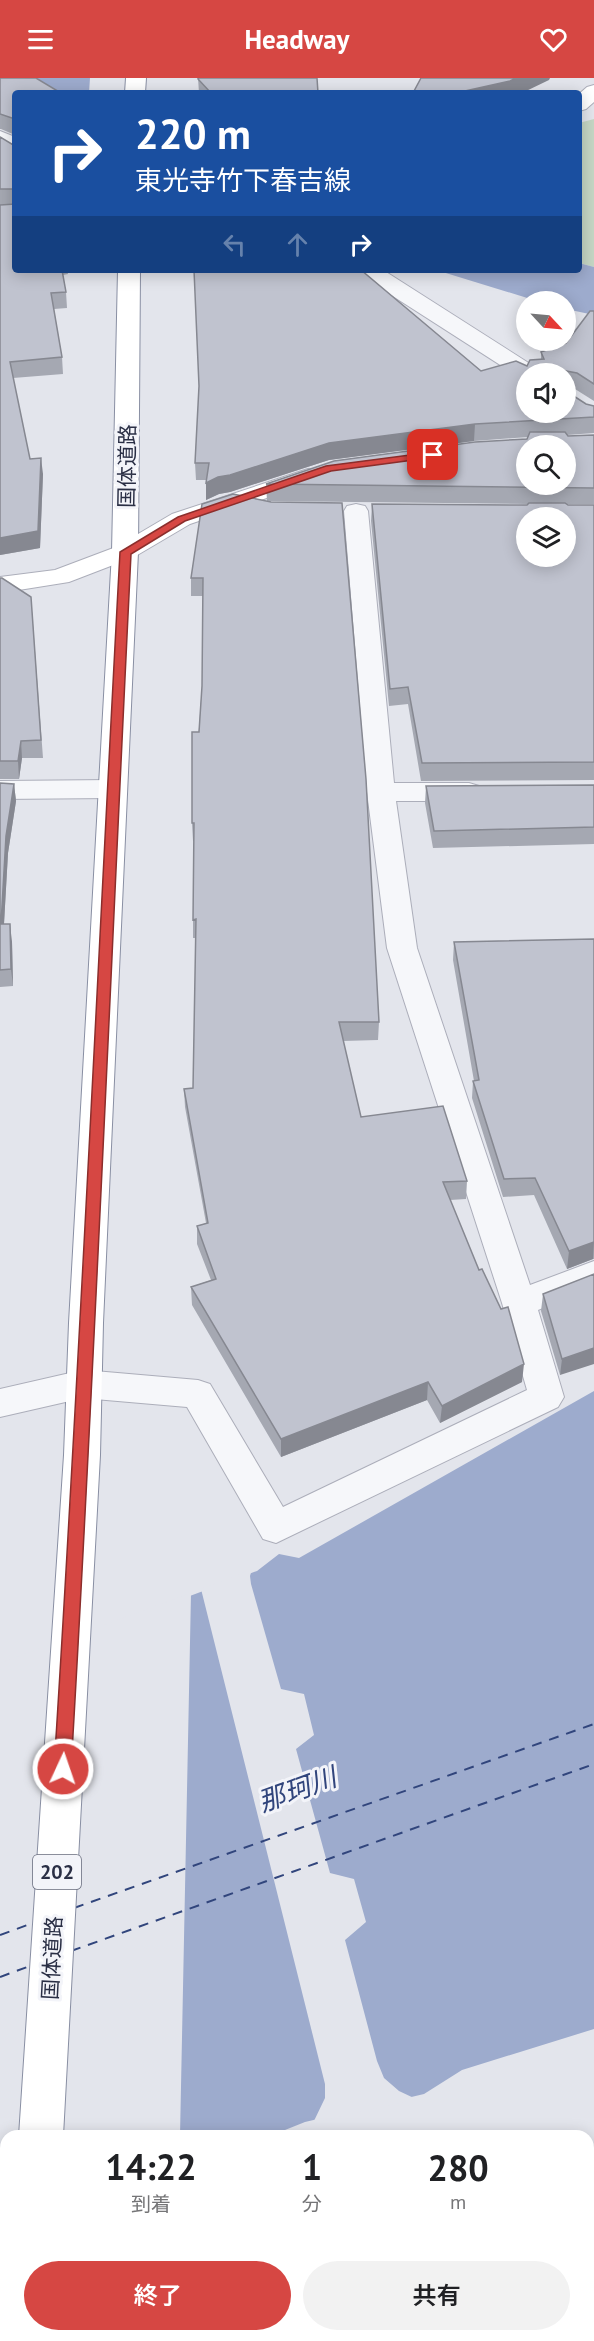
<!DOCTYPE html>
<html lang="ja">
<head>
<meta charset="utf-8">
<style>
  :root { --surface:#fff; --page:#f2f2f2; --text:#202124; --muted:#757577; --accent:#d64743 }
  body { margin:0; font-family:"PT Sans","Noto Sans JP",sans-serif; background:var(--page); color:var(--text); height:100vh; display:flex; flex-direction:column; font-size:22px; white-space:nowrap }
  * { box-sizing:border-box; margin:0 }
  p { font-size:20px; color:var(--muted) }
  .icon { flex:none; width:33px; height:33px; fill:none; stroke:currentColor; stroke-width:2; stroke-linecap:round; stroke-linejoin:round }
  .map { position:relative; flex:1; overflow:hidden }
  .panel { position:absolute; left:0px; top:2052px; width:594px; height:212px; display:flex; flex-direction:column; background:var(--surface); border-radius:18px 18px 0 0; box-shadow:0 3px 15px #0003 }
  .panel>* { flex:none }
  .banner { position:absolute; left:12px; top:12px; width:570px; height:183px; border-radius:6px; box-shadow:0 3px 15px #0003; background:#1a4fa0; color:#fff; overflow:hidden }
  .needle { width:39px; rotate:116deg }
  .controls { position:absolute; left:516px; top:213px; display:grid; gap:12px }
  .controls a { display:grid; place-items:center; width:60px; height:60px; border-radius:50%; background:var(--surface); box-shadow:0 3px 15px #0003; font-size:30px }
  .pin { position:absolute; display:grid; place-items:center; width:51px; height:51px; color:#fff; margin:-26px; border-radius:12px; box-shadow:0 3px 9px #0006 }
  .me { position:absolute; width:66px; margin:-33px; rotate:3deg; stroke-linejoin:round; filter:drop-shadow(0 0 4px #0008) }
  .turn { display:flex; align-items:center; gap:21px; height:126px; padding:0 24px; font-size:27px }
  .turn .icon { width:78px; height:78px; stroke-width:2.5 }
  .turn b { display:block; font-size:42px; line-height:51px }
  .lanes { display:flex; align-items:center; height:57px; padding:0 24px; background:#0003; justify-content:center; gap:30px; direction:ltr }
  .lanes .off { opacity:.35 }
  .eta { display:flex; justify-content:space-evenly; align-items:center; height:102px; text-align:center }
  .eta b { font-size:36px; font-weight:600; line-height:42px }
  .button { display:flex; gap:12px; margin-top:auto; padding:12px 24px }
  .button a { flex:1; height:69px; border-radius:36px; background:var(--accent); color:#fff; font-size:24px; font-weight:600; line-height:69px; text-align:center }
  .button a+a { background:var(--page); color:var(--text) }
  header { display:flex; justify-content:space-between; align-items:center; height:78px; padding:0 24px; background:var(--accent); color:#fff; font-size:27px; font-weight:600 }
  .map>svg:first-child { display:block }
  .green { fill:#c5d6c4 }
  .water { fill:#9dabcd }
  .pier { fill:#e3e5ec }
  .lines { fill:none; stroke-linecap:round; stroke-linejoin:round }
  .ferry { stroke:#31457c; stroke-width:2; stroke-dasharray:10 8; stroke-linecap:butt }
  .street-casing { stroke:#acaeba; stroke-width:2 }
  .secondary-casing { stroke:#acaeba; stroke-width:2 }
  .highway-casing { stroke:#898fa3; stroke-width:2 }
  .street { fill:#f6f7fa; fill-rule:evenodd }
  .secondary { fill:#fff; fill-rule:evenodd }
  .highway { fill:#fff; fill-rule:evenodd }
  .wall { fill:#a5a8b2 }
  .shaded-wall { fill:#868891 }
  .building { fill:#c0c3cf; stroke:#868891; stroke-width:1.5; fill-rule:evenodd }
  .route { fill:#d64743; stroke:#8b2e2c; stroke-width:1.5 }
  .labels { text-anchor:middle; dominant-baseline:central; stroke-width:6; stroke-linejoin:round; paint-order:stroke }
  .shield { fill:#f3f4f9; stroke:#666a7b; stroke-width:1.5 }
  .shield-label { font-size:20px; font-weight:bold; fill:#2a2f45 }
  .street-label { font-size:21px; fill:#2a2f45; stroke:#f3f4f9 }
  .near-water-label { font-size:27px; font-style:italic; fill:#31457c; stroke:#f3f4f9 }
</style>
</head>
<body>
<header><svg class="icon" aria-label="menu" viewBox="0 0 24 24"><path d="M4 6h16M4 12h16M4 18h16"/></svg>Headway<svg class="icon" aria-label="heart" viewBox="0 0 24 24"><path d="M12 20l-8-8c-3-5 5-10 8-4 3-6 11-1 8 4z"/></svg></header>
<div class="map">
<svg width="594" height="2263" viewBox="0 0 594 2263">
  <rect width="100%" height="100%" fill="#e3e5ec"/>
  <path class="green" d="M594 41V189L579 185V45Z"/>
  <path class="water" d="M30 0H113L144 15H54Z
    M579 185 594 189V237L566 231V224L537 223 436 192H579Z
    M594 1313V1951L462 1992 424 2016 305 2044 270 2058H6L0 1589 257 1493 279 1476 299 1480Z"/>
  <path class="pier" d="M90 0H120L147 15H89Z
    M252 1491 250 1498 251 1506 281 1611 304 1616 314 1657 296 1671 330 1795 354 1801 366 1844 345 1862 377 1983 384 2000 399 2013 416 2021 313 2045 325 2020V2006L201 1511Z
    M191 1515 180 2058H6V2167L0 2169V1585Z"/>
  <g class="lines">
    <path class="ferry" d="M74 1830 594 1646
      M0 1857 33 1845
      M71 1873 594 1686
      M0 1899 30 1888"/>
    <g class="street-casing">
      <path id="street" d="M0 53 15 59V73L0 67Z
        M357 192H383L538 291 541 296H526V302L522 301 360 197Z
        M356 426 365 428 368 433 394 705H469L479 708 483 714 479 720 469 723H396L417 870 530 1207 594 1183V1210L538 1232 564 1319 558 1329 276 1465 263 1461 187 1329 83 1320 0 1339V1311L83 1292 198 1302 210 1306 283 1429 527 1312 502 1225 387 870 367 714 344 433 347 428Z
        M112 702 122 705 126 711 122 717 112 720 0 721V703Z
        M588 2137 594 2138V2184L588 2183Z
        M52 2258H102L100 2263H50Z"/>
    </g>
    <g class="secondary-casing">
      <path id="secondary" d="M594 7V24L586 31 579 33V16L587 9Z
        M308 391 317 393 320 398 317 403 190 446 134 479 69 504 0 515V499L55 492 116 469 172 436Z"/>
    </g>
    <g class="highway-casing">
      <path id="highway" d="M126 0H146L145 15H125Z
        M118 192H140L138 474 103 1245 100 1377 63 2058H19L64 1377 69 1245 112 474Z
        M18 2258H64L65 2263H19Z"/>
    </g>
    <use href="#street" class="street"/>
    <use href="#secondary" class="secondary"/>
    <use href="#highway" class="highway"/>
  </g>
  <path class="wall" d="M0 0 15 15V57L1 51H0Z
    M198 0 318 15H199Z
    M0 59 15 68V192H67L68 196 63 197 66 214 67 230 54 231 62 279 63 296 13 300 30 381 43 396 40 470 0 477Z
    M594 233V323L575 311 566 310V313L586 326 594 328V355L567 357 568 358 594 357V426H566L568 427H594V702L421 703 408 626 389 628 371 443 372 426 527 427 529 426 267 423 266 406 527 361 528 359 474 363 329 382 230 414 219 416 206 422V402H196L195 385 199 309 481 293 527 288 541 281V274L566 265Z
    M202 426 379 944 378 962 343 963 361 1039 467 1103 466 1121 450 1122 522 1304 440 1345 427 1322 281 1379 192 1227 191 1209 211 1202 197 1166V1148L206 1145 185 1029 184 1011 193 1010 196 860H193V842L194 763H193L192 745 202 608 203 518H191V500Z
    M0 500 31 519 43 680H22L19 701H0Z
    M0 705 14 706 16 723 8 775 4 846 12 864 13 908 0 909Z
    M594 707V766L433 770 425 725 426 708Z
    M594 861V1181H593L567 1191 534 1117 503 1119 472 1020 473 1003H474L453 882 454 864Z
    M594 1196 560 1297 541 1233 543 1216Z"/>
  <path class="shaded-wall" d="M516 0H550L549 2 522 15H456Z
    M475 346 474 363 329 382 230 414 219 416 206 422V405L218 399 329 365Z
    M41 380 43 396 40 470 0 477V460Z
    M21 663 22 680 19 701 18 683Z
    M14 706 16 723 8 775 3 863 1 846 6 758Z
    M10 846 12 864 13 908 11 891Z
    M594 1164 593 1181 567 1191 569 1173Z
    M594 1270V1286L560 1297 562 1281Z
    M524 1286 522 1304 440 1345 442 1328Z
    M428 1304 427 1322 281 1379V1361Z"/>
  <path class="building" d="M0 0H36L61 15H15V43V41L0 36Z
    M198 0H317L318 15H211L198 1Z
    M421 0H516L510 3 456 15H413Z
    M0 59 15 68V111H0Z
    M15 126V192H62L66 214 51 215 62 279 10 284 30 381 41 380 38 453 0 460V127Z
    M194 192H361L481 293 516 283 527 288 530 282 544 281 541 274 566 265 590 233H594V306L577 295 566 293V313L586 326 594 328V339L475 346 329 365 230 397 218 399 206 405 209 385H195L199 308ZM526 296H566V334H526Z
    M530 354H565L568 358 594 357V410L266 406 334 383 475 364 527 361ZM526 368H566V406H526Z
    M233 416 271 424 342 425 366 701 379 944H339L361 1039 443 1028 467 1103 443 1104 479 1192 482 1191 501 1231 508 1229 524 1286 442 1328 428 1304 281 1361 191 1209 216 1201 197 1148 208 1145 184 1011 193 1010 196 841 193 842 194 745H192V654H199L202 608 203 500H191L202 426Z
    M529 425H565L568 427H594V684L422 685 408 609 390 611 372 426 527 427ZM526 440H566V478H526Z
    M0 500H2L31 519 41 662 21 663 18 683H0Z
    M0 705 14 706 6 758 1 846H10L11 891 0 892Z
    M594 707V749L434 753 426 708Z
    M594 861V1164L569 1173 535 1100 504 1101 473 1003 479 1002 454 864Z
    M594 1196V1270L562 1281 543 1216Z
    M588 2247H594V2263H437L436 2258H588Z"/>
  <path class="route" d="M433 374 438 377 436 379 331 393 185 443 131 476C111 881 95 1286 71 1691L68 1696 63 1698 57 1696 54 1691C80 1286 98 880 120 474L178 439 326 388Z"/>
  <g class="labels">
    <rect class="shield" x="33" y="1777" width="48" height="34" rx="4.5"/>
    <g class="shield-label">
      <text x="57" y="1794">202</text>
    </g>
    <g class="street-label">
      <text transform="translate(127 388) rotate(-89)">国体道路</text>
      <text transform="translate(52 1880) rotate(-87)">国体道路</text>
    </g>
    <g class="near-water-label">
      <text transform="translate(297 1711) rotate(-20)">那珂川</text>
    </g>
  </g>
</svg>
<div class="controls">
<a><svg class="needle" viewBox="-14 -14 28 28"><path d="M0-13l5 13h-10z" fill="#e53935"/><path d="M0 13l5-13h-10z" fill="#757577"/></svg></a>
<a><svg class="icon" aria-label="sound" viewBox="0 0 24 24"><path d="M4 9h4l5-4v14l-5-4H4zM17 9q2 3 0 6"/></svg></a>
<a><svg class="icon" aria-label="search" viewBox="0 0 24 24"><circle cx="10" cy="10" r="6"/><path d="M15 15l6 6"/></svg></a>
<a><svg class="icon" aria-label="layers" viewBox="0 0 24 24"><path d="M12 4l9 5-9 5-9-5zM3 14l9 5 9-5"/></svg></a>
</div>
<div class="pin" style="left:433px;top:377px;background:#d93025"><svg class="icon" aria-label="arrive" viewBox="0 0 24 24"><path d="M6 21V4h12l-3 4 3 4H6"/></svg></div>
<svg class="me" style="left:63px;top:1691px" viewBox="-20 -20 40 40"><circle r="17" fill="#d64743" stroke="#fff" stroke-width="3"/><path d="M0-11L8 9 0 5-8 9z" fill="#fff"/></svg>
<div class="banner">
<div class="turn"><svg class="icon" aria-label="right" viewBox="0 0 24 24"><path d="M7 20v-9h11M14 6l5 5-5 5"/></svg><div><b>220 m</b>東光寺竹下春吉線</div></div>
<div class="lanes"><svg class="icon off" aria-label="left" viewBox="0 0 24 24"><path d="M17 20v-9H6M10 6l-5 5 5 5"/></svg><svg class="icon off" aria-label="ahead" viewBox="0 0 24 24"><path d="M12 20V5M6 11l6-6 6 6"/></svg><svg class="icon" aria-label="right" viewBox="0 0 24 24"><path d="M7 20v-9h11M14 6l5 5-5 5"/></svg></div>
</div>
<section class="panel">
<div class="eta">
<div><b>14:22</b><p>到着</p></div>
<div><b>1</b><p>分</p></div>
<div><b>280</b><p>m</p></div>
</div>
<div class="button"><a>終了</a><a>共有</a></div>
</section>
</div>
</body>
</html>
